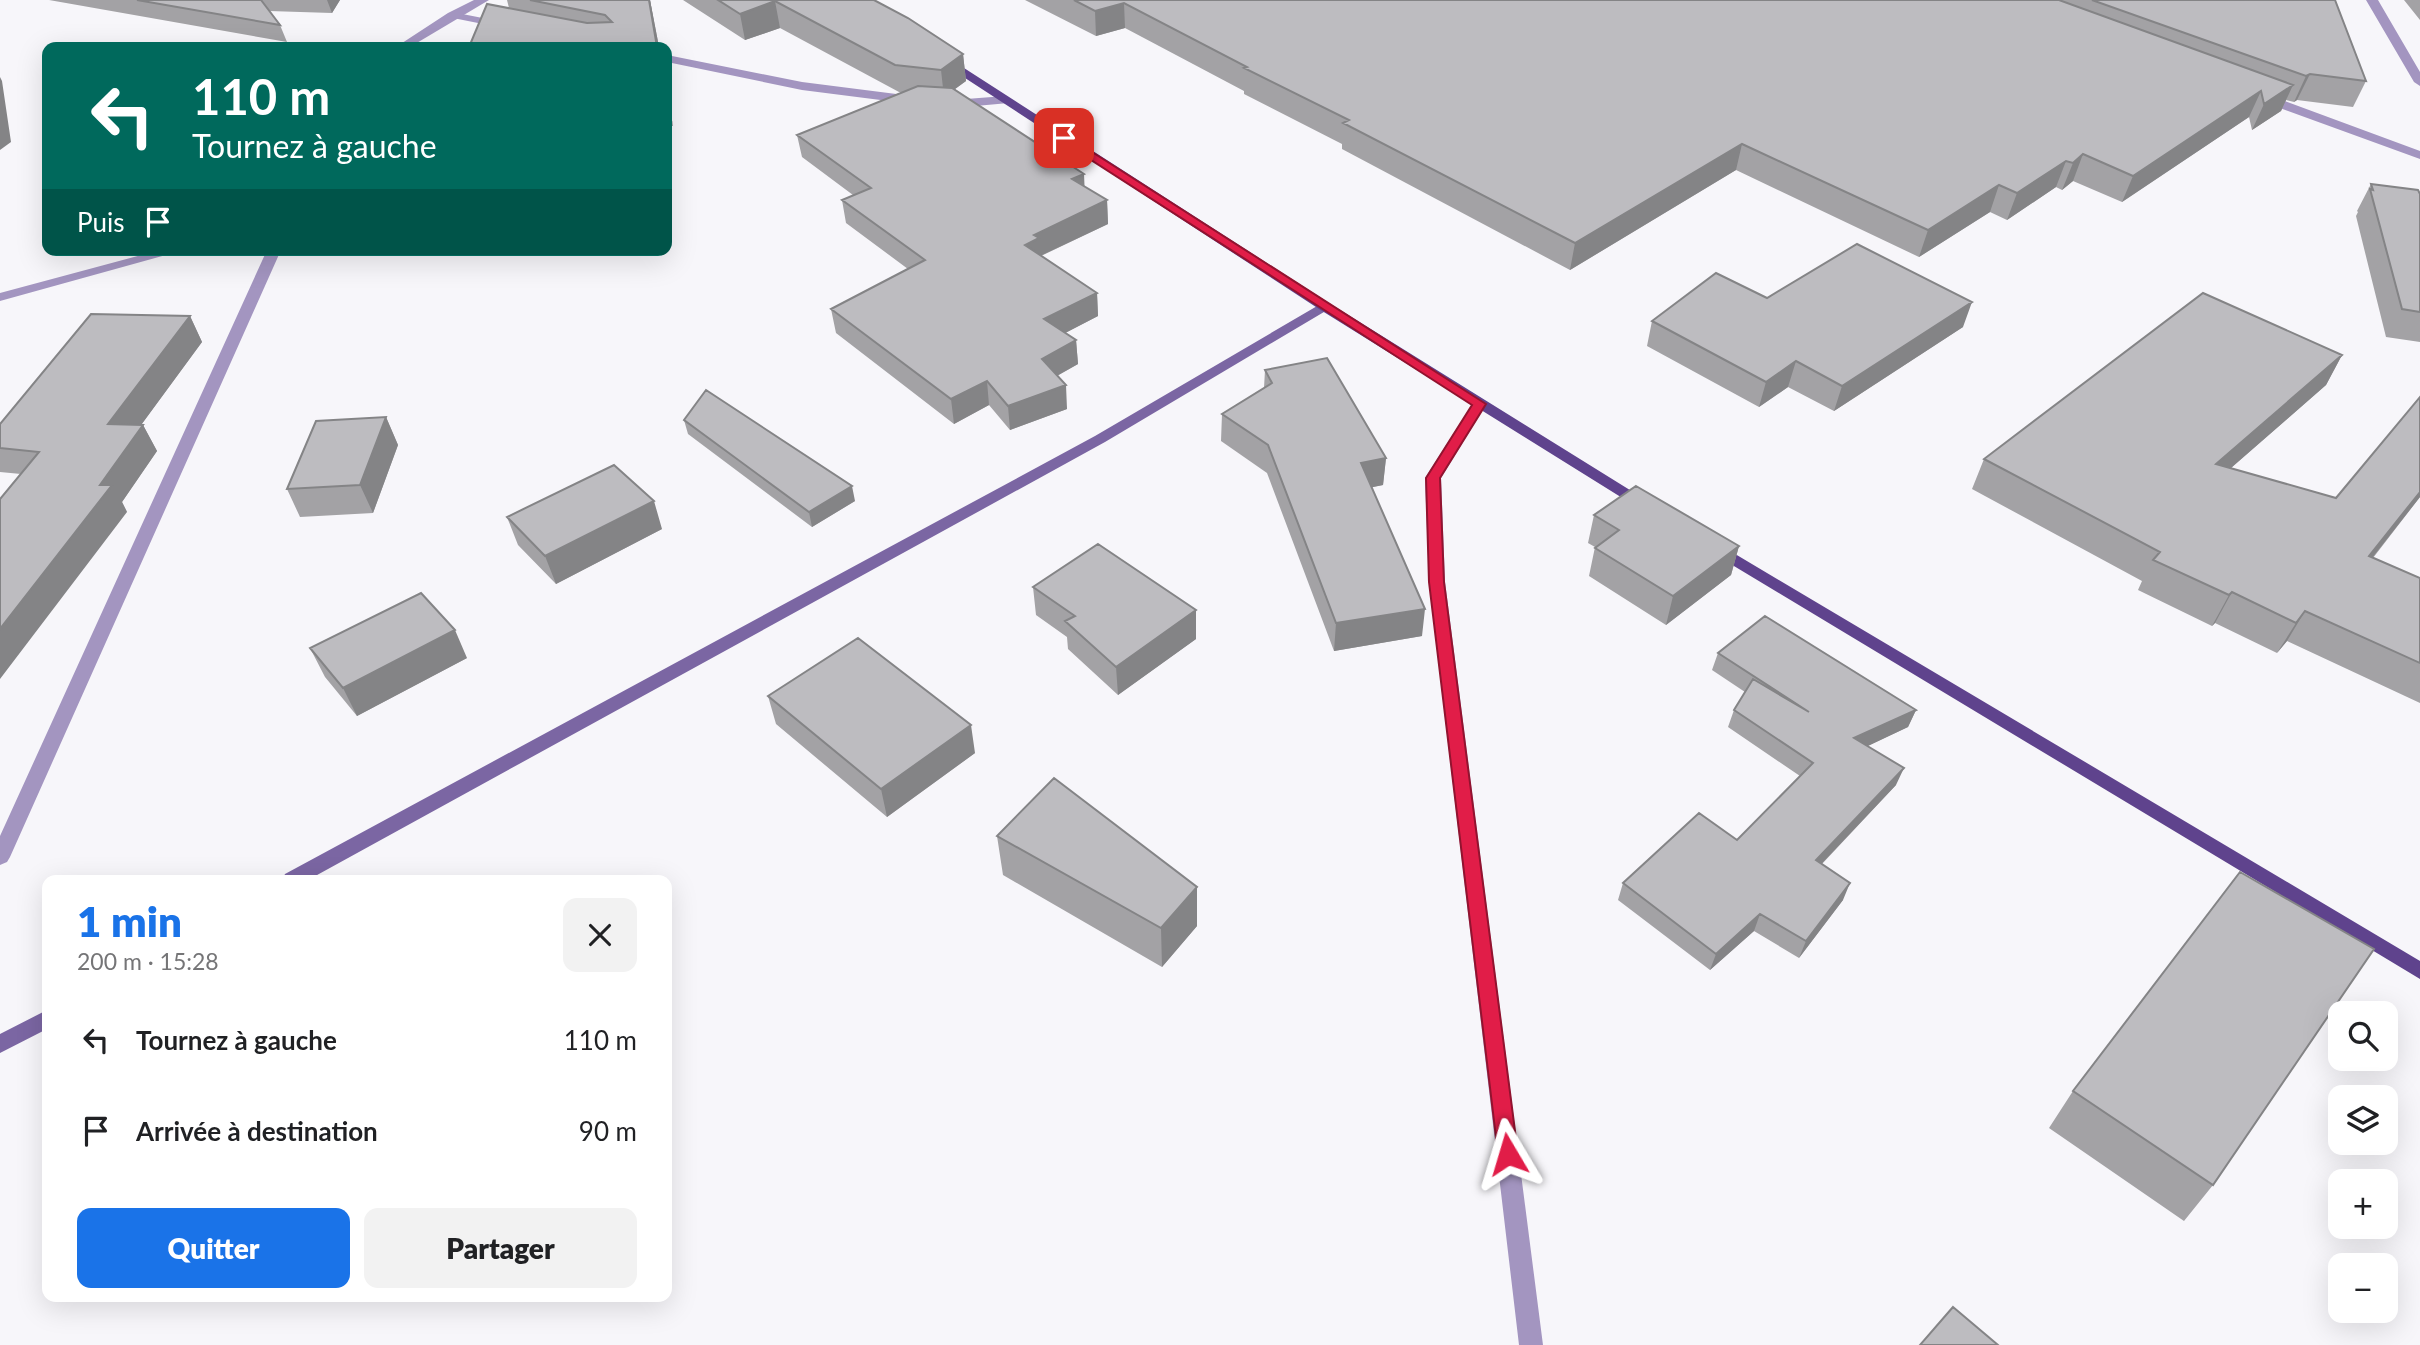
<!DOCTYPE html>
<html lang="fr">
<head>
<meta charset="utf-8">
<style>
  :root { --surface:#fff; --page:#f2f2f2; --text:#202124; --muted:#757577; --accent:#1a73e8 }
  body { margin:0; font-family:Lato,sans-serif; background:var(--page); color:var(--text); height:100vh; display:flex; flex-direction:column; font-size:26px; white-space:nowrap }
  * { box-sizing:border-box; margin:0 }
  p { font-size:23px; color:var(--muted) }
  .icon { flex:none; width:38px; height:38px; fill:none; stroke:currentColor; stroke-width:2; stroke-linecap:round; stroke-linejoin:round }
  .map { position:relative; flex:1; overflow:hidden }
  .panel { position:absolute; left:42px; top:875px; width:630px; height:427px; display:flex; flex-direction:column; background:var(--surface); border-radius:14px; box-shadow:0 7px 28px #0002 }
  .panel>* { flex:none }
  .hud { position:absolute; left:42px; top:42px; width:630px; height:214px; border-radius:14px; box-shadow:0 7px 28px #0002; background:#00695c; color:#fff; overflow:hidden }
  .tools { position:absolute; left:2328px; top:1001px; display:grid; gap:14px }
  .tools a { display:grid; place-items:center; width:70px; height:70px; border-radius:14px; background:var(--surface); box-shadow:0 7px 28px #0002; font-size:35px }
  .pin { position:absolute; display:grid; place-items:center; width:60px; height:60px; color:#fff; margin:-30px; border-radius:14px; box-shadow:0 4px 10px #0006 }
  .me { position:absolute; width:77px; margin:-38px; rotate:353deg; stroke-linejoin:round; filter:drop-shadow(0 0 5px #0008) }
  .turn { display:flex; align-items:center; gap:24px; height:147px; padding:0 35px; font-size:32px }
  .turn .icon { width:91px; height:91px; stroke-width:2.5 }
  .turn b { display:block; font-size:49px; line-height:60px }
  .then { display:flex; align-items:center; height:66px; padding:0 35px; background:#0003; gap:14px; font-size:26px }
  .round { display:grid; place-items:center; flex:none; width:74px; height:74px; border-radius:14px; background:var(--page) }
  .headline { display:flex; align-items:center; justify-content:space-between; height:119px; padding:0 35px }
  h1 { font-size:42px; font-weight:800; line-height:52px; color:var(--accent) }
  .button { display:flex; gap:14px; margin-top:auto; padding:14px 35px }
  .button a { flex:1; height:80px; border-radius:14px; background:var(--accent); color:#fff; font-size:28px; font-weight:800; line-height:80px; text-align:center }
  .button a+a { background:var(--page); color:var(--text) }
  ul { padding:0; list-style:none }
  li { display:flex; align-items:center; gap:21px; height:91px; padding:0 35px }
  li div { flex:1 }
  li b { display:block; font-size:26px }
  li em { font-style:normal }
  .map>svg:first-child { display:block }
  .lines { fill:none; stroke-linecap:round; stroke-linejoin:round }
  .minor { fill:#a395c0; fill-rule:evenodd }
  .tertiary { fill:#a395c0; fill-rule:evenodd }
  .secondary { fill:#7b66a3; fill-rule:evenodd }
  .primary { fill:#5f438d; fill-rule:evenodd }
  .wall { fill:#a3a2a5 }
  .shaded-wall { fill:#848486 }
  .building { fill:#bdbcc0; stroke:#848486; stroke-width:2 }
  .route { fill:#e11d48; stroke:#92132f; stroke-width:2 }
</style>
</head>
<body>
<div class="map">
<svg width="2420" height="1345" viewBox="0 0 2420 1345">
  <rect width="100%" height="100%" fill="#f7f6fa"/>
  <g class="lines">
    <path class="minor" d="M452 12 503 22 509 25 503 28 448 17 446 15Z
      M667 55 802 82 912 96 918 100 912 104 802 90 667 62Z
      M2258 94H2266L2420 151V159L2258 100Z
      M1005 96 1011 100 1009 103 953 108 947 104 953 100Z
      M160 250H184L0 301V293Z
      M1480 398 1487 403 1441 478 1445 582 1543 1345H1519L1429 582 1425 478 1475 400Z"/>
    <path class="tertiary" d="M474 0H489L410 47H396L448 13Z
      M2366 0H2378L2420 72V86L2414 82Z
      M267 250H281L10 857 7 862 0 865V836Z"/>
    <path class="secondary" d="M1324 302 1331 306 1329 309 1105 442 308 880H282L285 874 1095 436Z
      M47 1010V1029L0 1053V1034Z"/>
    <path class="primary" d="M942 59H950L1329 303 1654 505 1646 510 1640 509 1319 309 942 63Z
      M1715 542 2420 961V979L1709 551 1707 547Z"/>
  </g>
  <path class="wall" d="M49 0H340L332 13 269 11 280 25 287 42Z
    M507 0H650L659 47 509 8Z
    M683 0H874L963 54 966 81 955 89 1085 187 1107 200 1108 224 1041 256 1097 293 1098 316 1065 333 1076 340 1078 364 1057 376 1067 409 1010 430 989 405 954 424 836 333 831 309 908 269 846 223 842 200 853 195 802 157 797 135 902 92H899L780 28 745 40Z
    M1025 0H2335L2366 81 2353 107 2297 100 2294 102 2286 100 2281 111 2252 130 2249 117 2122 202 2073 181 2062 190 2056 187 2007 220 1990 212 1919 257 1736 170 1570 270 1342 149V144L1244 94V91L1125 28 1096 36Z
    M2404 0H2420V20Z
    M667 92 673 126H667Z
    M2371 184 2420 194V342L2386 337 2356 216 2358 212 2357 211Z
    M1767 298 1963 327 1834 411 1788 387 1759 407 1647 346 1652 321Z
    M190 316 202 342 141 425H143L157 451 122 502 127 512 21 474 0 472V424Z
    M2342 355 2326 385 2231 468 2336 498 2420 397V497L2373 558 2420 578V703L2287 641 2277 653 2215 623 2212 626 2138 590 2142 581 1972 489 1984 459Z
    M1265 370 1386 458 1383 485 1372 487 1422 636 1334 651 1267 473 1221 441 1222 414 1264 388Z
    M386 417 398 445 373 513 300 517 287 489Z
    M684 420 855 501 812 527 688 434Z
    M1594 515 1739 546 1731 575 1666 625 1589 576 1595 547 1588 543Z
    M507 517 662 529 556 584 518 545Z
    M1033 587 1196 610V639L1118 695 1068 649 1067 637 1036 615Z
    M310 648 467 658 357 716 325 677Z
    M1718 653 1916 710 1908 727 1867 746 1896 785 1822 864 1843 900 1799 958 1754 931 1710 970 1618 900 1623 883 1737 840 1800 776 1728 727 1734 710 1745 692 1712 670Z
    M768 696 975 753 887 817 776 724Z
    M997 836 1197 926 1162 967 1003 875Z
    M2073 1091 2213 1185 2184 1221 2049 1128Z"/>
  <path class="shaded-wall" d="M327 0H340L332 13Z
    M649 0H650L659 47H657Z
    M775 1 780 28 745 40 740 14Z
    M1124 3 1125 28 1096 36 1095 11Z
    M963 54 966 81 944 97 941 70Z
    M2310 74 2297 100 2294 102 2306 76Z
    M0 77 2 81 11 142 0 150Z
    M2293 85 2281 111 2252 130 2264 104Z
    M2261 91 2249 117 2122 202 2133 176Z
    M667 92 673 126 667 101Z
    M1742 144 1736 170 1570 270 1575 243Z
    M2083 154 2073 181 2062 190 2073 163Z
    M2066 161 2056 187 2007 220 2017 193Z
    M1084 174 1085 197 1072 179Z
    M1999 185 1990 212 1919 257 1928 230Z
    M1107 200 1108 224 1040 256 1025 245 1034 235Z
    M1097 293 1098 316 1046 343 1044 319Z
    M1972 302 1963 327 1834 411 1842 386Z
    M190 316 202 342 122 451 108 424Z
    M1076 340 1078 364 1044 383 1042 359Z
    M2342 355 2326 385 2201 494 2216 464Z
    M1796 361 1788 387 1759 407 1766 382Z
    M987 381 989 405 954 424 951 399Z
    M1066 385 1067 409 1010 430 1008 406Z
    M386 417 398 445 373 513 360 485Z
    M143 425 157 451 122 502 127 512 0 679V629L100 485Z
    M1386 458 1383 485 1359 490 1361 463Z
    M852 486 855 501 812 527 809 512Z
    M2420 492V497L2350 586 2369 556Z
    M654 501 662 529 556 584 545 556Z
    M1739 546 1731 575 1666 625 1673 596Z
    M2232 592 2215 623 2212 626 2229 595Z
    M1425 609 1422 636 1334 651 1336 623Z
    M1196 610V639L1118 695 1116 667Z
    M2305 611 2287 641 2277 653 2296 623Z
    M455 630 467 658 357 716 343 688Z
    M1916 710 1908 727 1847 756 1854 738Z
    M971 725 975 753 887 817 881 789Z
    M1904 768 1896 785 1809 877 1816 860Z
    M1850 883 1843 900 1799 958 1806 941Z
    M1197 887V926L1162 967 1161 928Z
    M1760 914 1754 931 1710 970 1716 954Z"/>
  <path class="building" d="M137 0H261L280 25Z
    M530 0H649L657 47H469L487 4 587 23 612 22 605 15Z
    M718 0H874L908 18 963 54 941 70 895 65 775 1 740 14Z
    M1074 0H2059L2293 85 2264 104 2261 91 2133 176 2083 154 2073 163 2066 161 2017 193 1999 185 1928 230 1742 144 1575 243 1343 123 1349 120 1244 68 1247 67 1124 3 1095 11Z
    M2092 0H2335L2366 81 2310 74 2306 76Z
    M918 86 952 88 1084 174 1072 179 1107 200 1034 235 1039 238 1025 245 1097 293 1044 319 1076 340 1042 359 1066 385 1008 406 987 381 951 399 831 309 925 260 842 200 871 188 797 135Z
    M2371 184 2418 190 2420 194V312L2402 309 2370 189 2373 190Z
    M1857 244 1972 302 1842 386 1796 361 1766 382 1652 321 1716 273 1767 298Z
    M2203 293 2342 355 2216 464 2336 498 2420 397V492L2369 556 2420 578V663L2305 611 2296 623 2232 592 2229 595 2153 560 2160 552 1984 459Z
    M91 314 190 316 108 424 143 425 100 485H112L0 629V499L39 452 0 448V424Z
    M1327 358 1386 458 1361 463 1425 609 1336 623 1268 445 1222 414 1272 383 1265 370Z
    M706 390 852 486 809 512 684 420Z
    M386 417 360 485 287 489 316 421Z
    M614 465 654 501 545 556 507 517Z
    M1636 486 1739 546 1673 596 1595 548 1619 530 1594 515Z
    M1098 544 1196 610 1116 667 1065 621 1075 616 1033 587Z
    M421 593 455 630 343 688 310 648Z
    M1765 616 1916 710 1854 738 1904 768 1816 860 1850 883 1806 941 1760 914 1716 954 1623 883 1699 813 1737 840 1813 763 1734 710 1753 679 1809 712 1718 653Z
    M858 638 971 725 881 789 768 696Z
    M1054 778 1197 887 1161 928 997 836Z
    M2240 872 2374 949 2213 1185 2073 1091Z
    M1953 1307 1998 1345H1920Z"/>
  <path class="route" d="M1064 134 1486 404 1440 478 1444 582 1518 1154 1515 1161 1508 1163 1501 1161 1498 1154 1429 582 1426 478 1472 405 1060 140 1059 138Z"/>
</svg>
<div class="tools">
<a><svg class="icon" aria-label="search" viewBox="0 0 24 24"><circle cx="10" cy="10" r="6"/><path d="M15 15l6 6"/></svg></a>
<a><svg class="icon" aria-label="layers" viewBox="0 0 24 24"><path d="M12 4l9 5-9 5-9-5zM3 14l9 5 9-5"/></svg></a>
<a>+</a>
<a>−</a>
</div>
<div class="pin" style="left:1064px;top:138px;background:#d93025"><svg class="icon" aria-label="arrive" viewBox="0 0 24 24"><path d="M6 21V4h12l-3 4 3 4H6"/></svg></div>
<svg class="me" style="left:1508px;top:1154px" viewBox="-20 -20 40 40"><path d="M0-17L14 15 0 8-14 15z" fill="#e11d48" stroke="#fff" stroke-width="4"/></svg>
<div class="hud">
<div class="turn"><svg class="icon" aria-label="left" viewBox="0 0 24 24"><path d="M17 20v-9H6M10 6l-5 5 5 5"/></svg><div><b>110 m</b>Tournez à gauche</div></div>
<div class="then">Puis<svg class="icon" aria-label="arrive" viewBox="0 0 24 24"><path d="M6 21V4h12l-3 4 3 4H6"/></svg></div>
</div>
<section class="panel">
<div class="headline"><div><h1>1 min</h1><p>200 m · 15:28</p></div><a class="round"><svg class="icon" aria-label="close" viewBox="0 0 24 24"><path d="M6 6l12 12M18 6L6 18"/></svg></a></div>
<ul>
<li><svg class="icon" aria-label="left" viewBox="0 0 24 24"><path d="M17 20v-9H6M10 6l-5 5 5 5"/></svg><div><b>Tournez à gauche</b></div><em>110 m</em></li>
<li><svg class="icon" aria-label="arrive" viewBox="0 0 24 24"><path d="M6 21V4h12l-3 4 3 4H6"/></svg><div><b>Arrivée à destination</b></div><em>90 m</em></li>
</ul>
<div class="button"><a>Quitter</a><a>Partager</a></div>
</section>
</div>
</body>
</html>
